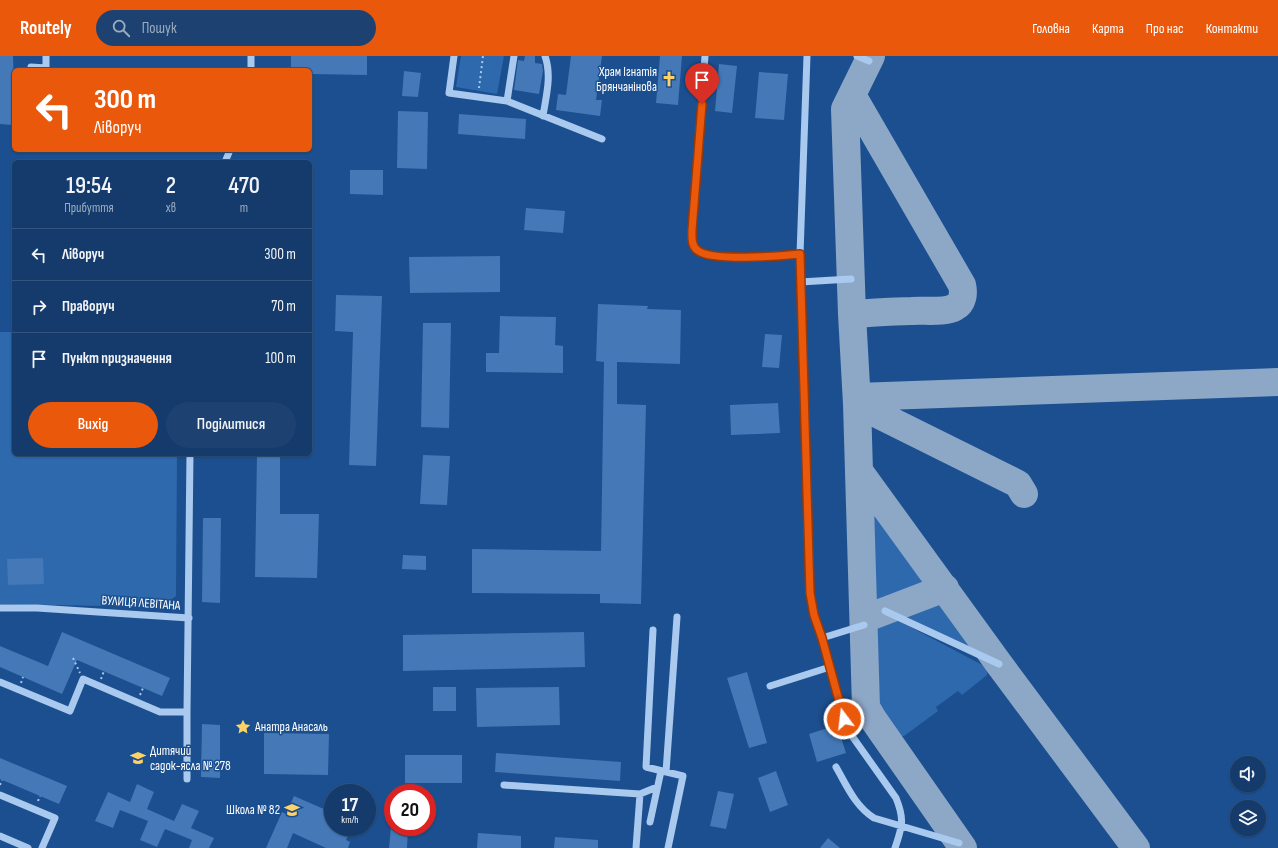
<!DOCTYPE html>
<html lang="uk">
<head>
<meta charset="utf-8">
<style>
  :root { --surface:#143b6b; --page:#1d4271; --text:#f1f3f6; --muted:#9dadc1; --line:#33557e; --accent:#ea580c }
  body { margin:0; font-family:"Sofia Sans Condensed",sans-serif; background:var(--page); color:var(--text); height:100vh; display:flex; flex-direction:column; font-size:15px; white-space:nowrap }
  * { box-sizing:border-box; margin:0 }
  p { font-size:13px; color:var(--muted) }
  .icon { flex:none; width:22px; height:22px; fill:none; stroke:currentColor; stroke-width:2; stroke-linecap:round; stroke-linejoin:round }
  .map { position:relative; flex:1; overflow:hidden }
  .drawer { position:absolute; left:12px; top:104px; width:300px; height:296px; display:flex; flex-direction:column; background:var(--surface); border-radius:6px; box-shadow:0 1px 3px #0004,0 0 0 1px var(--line) }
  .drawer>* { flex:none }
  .hud { position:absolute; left:12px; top:12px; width:300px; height:84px; border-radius:6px; box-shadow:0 1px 3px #0004,0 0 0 1px var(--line); background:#ea580c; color:#fff; overflow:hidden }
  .buttons { position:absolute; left:1230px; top:700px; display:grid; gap:8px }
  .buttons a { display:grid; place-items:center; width:36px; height:36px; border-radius:50%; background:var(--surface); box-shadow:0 1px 3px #0004,0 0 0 1px var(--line); font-size:20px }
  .speed { position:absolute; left:324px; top:728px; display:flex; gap:8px; font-size:20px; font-weight:700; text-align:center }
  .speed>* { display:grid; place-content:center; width:52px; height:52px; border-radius:50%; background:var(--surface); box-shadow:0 1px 3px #0004,0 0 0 1px var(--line); line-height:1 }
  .speed small { font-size:10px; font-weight:400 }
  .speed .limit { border:6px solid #d22; background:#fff; color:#111 }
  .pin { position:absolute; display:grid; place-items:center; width:34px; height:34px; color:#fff; margin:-41px -17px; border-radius:50% 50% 50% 0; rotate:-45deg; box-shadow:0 0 4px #0007 }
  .pin .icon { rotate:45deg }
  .me { position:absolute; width:44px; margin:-22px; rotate:345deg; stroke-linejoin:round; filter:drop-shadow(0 0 3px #0008) }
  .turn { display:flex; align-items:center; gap:14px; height:84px; padding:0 16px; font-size:18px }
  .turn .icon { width:52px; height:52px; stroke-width:2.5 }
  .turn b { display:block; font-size:28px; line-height:34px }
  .eta { display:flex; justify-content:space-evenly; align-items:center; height:68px; text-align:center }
  .eta b { font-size:24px; font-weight:600; line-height:28px }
  .cta { display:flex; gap:8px; margin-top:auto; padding:8px 16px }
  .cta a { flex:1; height:46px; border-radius:24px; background:var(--accent); color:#fff; font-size:16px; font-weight:600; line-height:46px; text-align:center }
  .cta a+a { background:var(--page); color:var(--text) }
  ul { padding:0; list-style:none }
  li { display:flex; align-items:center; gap:12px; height:52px; padding:0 16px; border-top:1px solid var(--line) }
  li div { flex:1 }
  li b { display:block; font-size:15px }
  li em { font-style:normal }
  header { display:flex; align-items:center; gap:24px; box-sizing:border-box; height:56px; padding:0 20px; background:var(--accent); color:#fff }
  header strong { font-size:19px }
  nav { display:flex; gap:22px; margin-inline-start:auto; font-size:14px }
  .search { width:280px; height:36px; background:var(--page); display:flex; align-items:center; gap:10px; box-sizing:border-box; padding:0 14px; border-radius:22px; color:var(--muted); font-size:15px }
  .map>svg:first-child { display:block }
  .green { fill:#2e69ad }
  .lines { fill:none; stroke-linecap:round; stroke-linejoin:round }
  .taxiway { stroke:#8da7c7; stroke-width:28 }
  .building { fill:#4478b7 }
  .path { stroke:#a9c9ee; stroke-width:2; stroke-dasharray:2 3; stroke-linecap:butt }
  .minor { stroke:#a9c9ee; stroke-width:7 }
  .route-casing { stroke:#983908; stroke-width:10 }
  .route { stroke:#ea580c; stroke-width:7 }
  .labels { text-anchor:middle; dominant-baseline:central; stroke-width:3; stroke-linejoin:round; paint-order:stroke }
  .poi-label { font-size:13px; fill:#fff; stroke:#1b4f8f; text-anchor:end }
  .street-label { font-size:13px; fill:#fff; stroke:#1b4f8f }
</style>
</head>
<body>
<header>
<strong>Routely</strong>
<div class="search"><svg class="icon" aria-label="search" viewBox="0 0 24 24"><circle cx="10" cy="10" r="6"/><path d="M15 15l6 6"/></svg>Пошук</div>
<nav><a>Головна</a><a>Карта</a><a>Про нас</a><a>Контакти</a></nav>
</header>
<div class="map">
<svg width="1278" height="792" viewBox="0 0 1278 792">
  <rect width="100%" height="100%" fill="#1b4f8f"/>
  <path class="green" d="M461 0H504L497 38 456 31Z
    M0 276H14V398H177L176 540 162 551 0 548Z
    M869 451H872L929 529 878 549 874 547 871 540Z
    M939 543 974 589 968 590 959 587 901 558Z
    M891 564 899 565 988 612 987 619 962 639 958 635 936 651 938 655 904 680H896L877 654 874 642 872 571Z"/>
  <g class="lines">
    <path class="taxiway" d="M871 0 845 53 852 258 857 348 866 651 873 663 963 792
      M852 258C872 257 892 255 912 255 923 254 946 257 955 251 963 247 964 237 962 229L852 39
      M857 341 1278 326
      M857 348 1018 428 1024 438
      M859 415 999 608 1136 792
      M864 563 945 532"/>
  </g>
  <path class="building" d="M0 0H13L14 30 12 69 0 68Z
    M291 0H367V19L310 18V14H291Z
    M525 0H535V7L542 8 543 15 539 38 514 34 518 4 524 5Z
    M571 0H602L596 44H602L600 60 556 54 558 38 566 39Z
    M660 0H682L678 49 656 47Z
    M719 8 737 10 732 57 715 55Z
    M404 15 421 17 418 41 402 40Z
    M759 16 788 18 784 64 755 62Z
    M398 55 428 56 427 113 397 112Z
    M459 58 526 63 525 83 458 78Z
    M350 114H383V139L350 138Z
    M526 152 565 155 563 177 524 174Z
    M500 200V236L410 237 409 201Z
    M336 239 382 240 376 410 349 409 353 276 335 275Z
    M598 248 648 250 647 253 681 254 680 308 617 306V348L646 349 641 548 600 547V538L472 537V493L601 495 604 306 596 305Z
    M500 260 556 261 555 289 563 290V317L486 316V297H499Z
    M423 267H451L449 372 421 371Z
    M765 278 782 279 779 312 762 311Z
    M778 347 780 377 731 379 730 349Z
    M257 398H280V458H319L317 522 255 521Z
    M423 399 450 400 447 449 420 448Z
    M203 462H221L220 547 202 546Z
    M403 499 426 500V514L402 513Z
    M43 502 44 528 8 529 7 503Z
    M62 576 170 622 162 640 77 604 62 638 0 611V590L48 610Z
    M584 576 585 611 403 615V579Z
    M747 616 767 687 749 692 727 622Z
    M433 631H456V655H433Z
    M559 631 560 669 477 671 476 632Z
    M202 668 220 669V722L201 721Z
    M837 669 846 697 817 706 809 678Z
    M264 677 329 678 328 719 264 718Z
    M496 697 621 706 620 725 495 716Z
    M405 699H462V727H405Z
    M0 702 67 730 59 748 0 723Z
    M776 715 788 749 770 756 758 722Z
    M137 728 154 736 147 753 174 765 182 748 199 755 191 772 214 782 209 792H189L192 784 165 773 157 791 140 784 148 765 120 754 113 772 95 765 108 736 130 746Z
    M718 735 734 738 726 773 710 770Z
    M294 740 333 757V771H352L346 784 350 786 348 792H326L293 777 287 792H266L282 756 286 758Z
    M391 771H408L407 792H389Z
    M478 777 521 780V792H477Z
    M555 781 598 784V792H554Z
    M828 782 840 792H820Z"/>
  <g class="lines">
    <path class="path" d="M479 32 483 0
      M73 602 80 617
      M101 623 104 615
      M21 627 23 621
      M140 639 143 632
      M0 729 2 724
      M38 745 40 740"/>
    <path class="minor" d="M454 0 449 37 507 45 514 0
      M705 0 692 174C692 181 691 189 697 194 710 206 781 200 800 198
      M807 0 800 198 810 537 815 559 822 582 844 663 852 680 896 742C905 764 902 771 895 792
      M857 0 869 5
      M31 11 46 12 47 14
      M46 12V0
      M251 14V0
      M507 45 602 83
      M543 60C546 40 552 20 545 0
      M225 106 230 94
      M800 226 851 223
      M0 552H37L189 562
      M885 555 999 608
      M653 574 646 711 683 720 668 792
      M822 582 864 569
      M0 626 70 655 83 623 160 656H187L190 398
      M770 630 830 611
      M836 711C847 730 855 750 874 762L959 787
      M666 716 677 561
      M187 723V656
      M504 729 640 738 636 792
      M640 738 657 731
      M0 739 55 762 42 792
      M650 766 661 715
      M0 780 28 792"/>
  </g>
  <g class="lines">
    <g class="route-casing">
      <path id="route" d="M702 48 692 174C692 181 691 189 697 194 710 206 781 200 800 198L810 537 814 559 822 582 844 663"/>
    </g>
    <use href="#route" class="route"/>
  </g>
  <defs>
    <g id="church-bare" transform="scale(1.2)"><path d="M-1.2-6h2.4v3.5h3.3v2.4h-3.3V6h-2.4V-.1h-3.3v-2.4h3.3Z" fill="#ffd166" stroke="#1b4f8f" stroke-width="2.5" paint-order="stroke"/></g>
    <g id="sight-bare" transform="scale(1.2)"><path d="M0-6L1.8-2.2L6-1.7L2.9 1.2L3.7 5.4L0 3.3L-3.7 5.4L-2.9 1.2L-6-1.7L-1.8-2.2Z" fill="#ffd166" stroke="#1b4f8f" stroke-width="2.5" paint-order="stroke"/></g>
    <g id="school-bare" transform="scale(1.2)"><path d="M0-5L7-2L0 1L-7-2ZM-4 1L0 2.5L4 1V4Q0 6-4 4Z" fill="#ffd166" stroke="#1b4f8f" stroke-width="2.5" paint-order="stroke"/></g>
  </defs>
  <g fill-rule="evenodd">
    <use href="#church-bare" x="669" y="23"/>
    <use href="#sight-bare" x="243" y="671"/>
    <use href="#school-bare" x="138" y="702"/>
    <use href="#school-bare" x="292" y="754"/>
  </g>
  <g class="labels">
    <g class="poi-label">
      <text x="657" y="16">Храм Ігнатія<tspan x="657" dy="15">Брянчанінова</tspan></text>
      <text x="255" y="671" text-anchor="start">Анатра Анасаль</text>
      <text x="150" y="695" text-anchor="start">Дитячий<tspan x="150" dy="15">садок-ясла № 278</tspan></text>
      <text x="280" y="754">Школа № 82</text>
    </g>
    <g class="street-label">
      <text transform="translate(141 547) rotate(4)">ВУЛИЦЯ ЛЕВІТАНА</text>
    </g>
  </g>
</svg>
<div class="buttons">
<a><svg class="icon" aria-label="sound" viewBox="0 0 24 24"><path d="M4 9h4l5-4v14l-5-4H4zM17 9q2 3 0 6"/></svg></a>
<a><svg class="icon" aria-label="layers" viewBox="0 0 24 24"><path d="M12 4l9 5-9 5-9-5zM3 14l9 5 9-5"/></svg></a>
</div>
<div class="speed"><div>17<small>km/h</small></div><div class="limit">20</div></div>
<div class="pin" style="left:702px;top:48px;background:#d93025"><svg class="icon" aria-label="arrive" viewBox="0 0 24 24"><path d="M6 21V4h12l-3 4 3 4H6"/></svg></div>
<svg class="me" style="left:844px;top:663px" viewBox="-20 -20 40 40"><circle r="17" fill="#ea580c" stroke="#fff" stroke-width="3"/><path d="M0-11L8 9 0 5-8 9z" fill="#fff"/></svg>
<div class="hud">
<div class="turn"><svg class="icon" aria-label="left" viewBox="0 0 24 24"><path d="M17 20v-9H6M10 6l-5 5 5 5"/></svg><div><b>300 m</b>Ліворуч</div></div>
</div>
<section class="drawer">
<div class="eta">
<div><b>19:54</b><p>Прибуття</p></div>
<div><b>2</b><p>хв</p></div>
<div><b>470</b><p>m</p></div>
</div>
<ul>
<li><svg class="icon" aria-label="left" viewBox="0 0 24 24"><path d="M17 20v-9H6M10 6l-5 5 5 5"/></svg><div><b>Ліворуч</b></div><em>300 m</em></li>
<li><svg class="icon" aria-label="right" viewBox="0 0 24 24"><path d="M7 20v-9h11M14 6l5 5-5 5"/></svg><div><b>Праворуч</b></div><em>70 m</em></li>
<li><svg class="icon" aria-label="arrive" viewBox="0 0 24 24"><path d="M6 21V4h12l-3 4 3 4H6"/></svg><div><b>Пункт призначення</b></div><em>100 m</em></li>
</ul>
<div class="cta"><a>Вихід</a><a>Поділитися</a></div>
</section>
</div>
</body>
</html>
